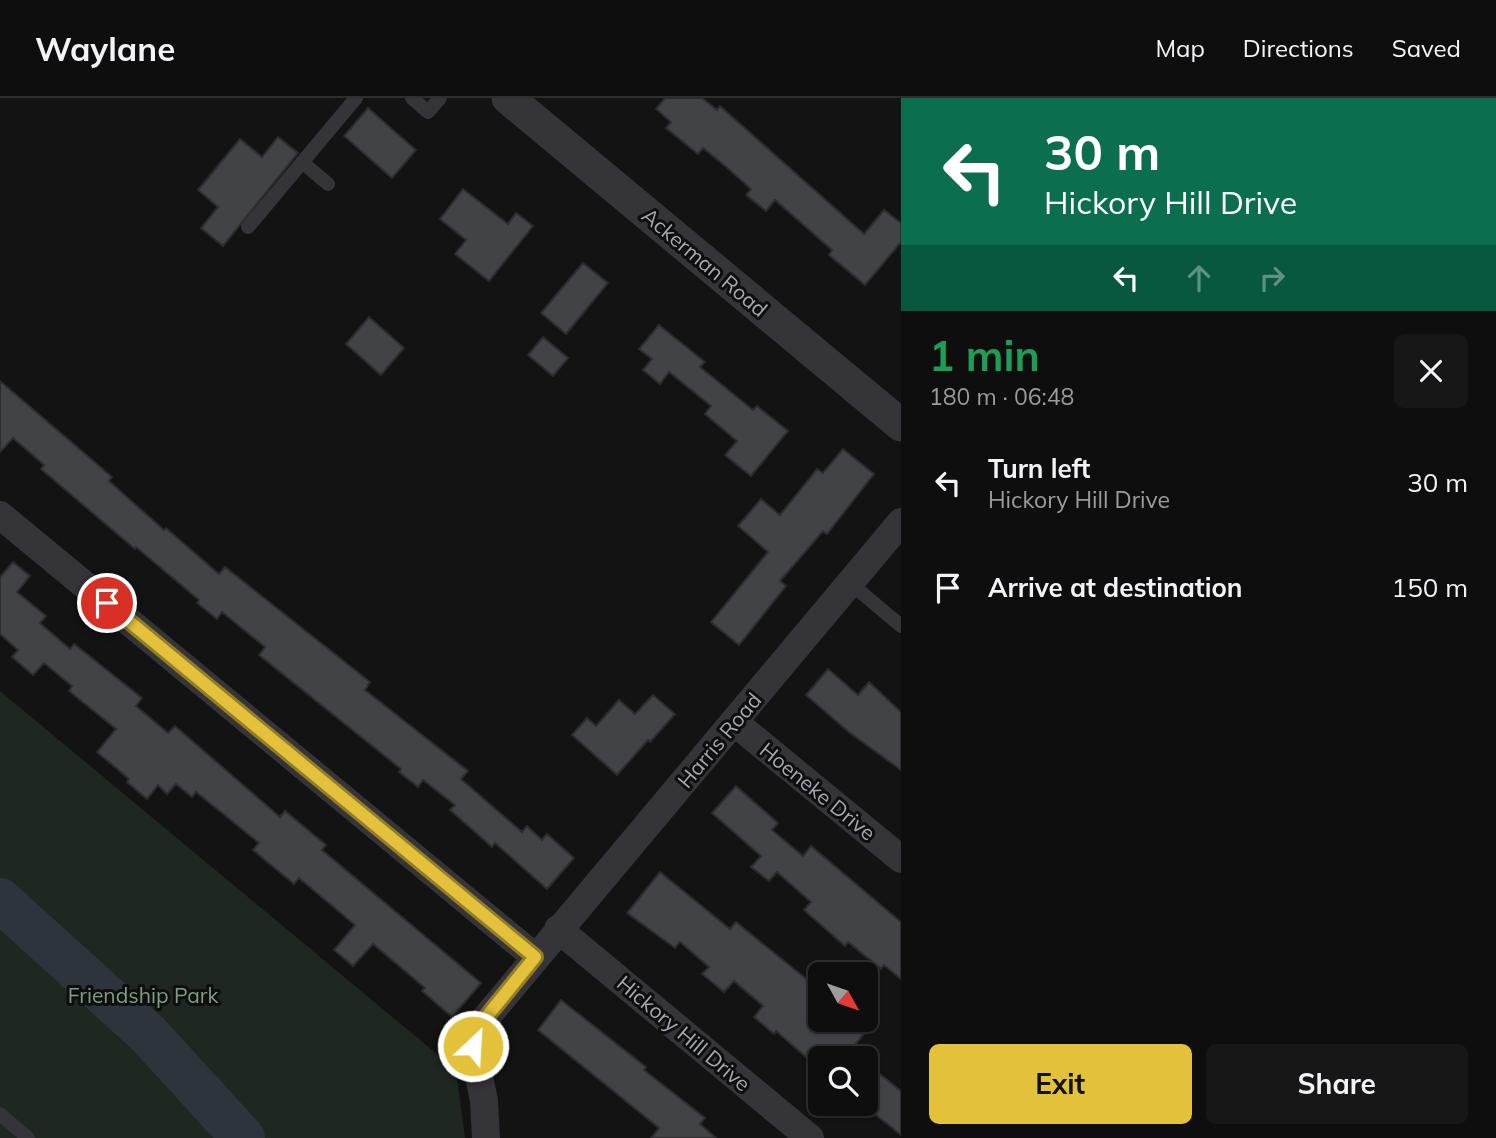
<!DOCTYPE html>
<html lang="en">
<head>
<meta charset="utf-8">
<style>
  :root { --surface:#0e0e0f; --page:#171718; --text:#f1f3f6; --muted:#9b9c9e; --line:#2e2e2f; --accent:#e4c13b }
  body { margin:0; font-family:Mulish,sans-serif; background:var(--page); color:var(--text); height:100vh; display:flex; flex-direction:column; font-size:26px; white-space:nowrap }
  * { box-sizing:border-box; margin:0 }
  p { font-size:23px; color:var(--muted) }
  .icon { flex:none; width:38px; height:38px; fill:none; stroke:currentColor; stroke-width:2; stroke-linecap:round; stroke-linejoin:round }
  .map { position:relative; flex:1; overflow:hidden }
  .side { display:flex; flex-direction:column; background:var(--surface); width:595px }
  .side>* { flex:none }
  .guide { background:#0b6e4f; color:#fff; overflow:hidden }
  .needle { width:46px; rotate:130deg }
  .buttons { position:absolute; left:808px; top:864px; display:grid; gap:14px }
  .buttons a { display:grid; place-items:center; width:70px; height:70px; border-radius:10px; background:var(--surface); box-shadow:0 2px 5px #0004,0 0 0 2px var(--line); font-size:35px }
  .pin { position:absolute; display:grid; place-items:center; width:60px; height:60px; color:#fff; margin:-30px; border:4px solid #fff; border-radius:50%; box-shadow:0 2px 7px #0007 }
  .me { position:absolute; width:77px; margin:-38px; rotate:25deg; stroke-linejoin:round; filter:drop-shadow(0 0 5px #0008) }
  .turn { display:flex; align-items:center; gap:24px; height:147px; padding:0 28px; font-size:32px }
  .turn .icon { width:91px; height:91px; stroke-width:2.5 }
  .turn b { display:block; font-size:49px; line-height:60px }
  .lanes { display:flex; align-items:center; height:66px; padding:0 28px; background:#0003; justify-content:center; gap:35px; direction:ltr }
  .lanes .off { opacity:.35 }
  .round { display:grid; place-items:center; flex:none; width:74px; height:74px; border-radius:10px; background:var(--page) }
  .headline { display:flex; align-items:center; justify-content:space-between; height:119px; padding:0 28px }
  h1 { font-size:42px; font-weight:700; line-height:52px; color:#1e9e55 }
  .primary-button { display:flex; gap:14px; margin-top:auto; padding:14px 28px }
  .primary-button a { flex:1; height:80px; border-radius:10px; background:var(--accent); color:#111; font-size:28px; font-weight:700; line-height:80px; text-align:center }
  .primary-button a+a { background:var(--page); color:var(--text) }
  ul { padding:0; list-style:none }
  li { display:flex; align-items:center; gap:21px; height:105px; padding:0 28px }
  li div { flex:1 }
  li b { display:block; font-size:26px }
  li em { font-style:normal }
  header { display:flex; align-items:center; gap:42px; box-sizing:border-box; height:98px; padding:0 35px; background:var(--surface); border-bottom:2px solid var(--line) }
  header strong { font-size:33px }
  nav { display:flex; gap:38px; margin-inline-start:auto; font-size:24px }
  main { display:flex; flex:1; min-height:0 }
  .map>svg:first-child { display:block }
  .green { fill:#1f2721 }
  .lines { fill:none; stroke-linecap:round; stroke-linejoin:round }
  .river { stroke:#2d343c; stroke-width:44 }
  .building { fill:#424347; stroke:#2d2d30; stroke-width:2 }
  .service { stroke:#343439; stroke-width:14 }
  .minor { stroke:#343439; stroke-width:28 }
  .tertiary { stroke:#343439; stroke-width:33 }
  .route-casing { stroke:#947d26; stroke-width:18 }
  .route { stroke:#e4c13b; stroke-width:12 }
  .labels { text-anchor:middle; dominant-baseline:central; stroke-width:6; stroke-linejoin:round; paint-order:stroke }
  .street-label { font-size:21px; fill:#a5a8b4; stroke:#0e0e0f }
  .park-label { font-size:21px; fill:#7e9e84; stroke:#0e0e0f }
</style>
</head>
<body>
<header>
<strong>Waylane</strong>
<nav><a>Map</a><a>Directions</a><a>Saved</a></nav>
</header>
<main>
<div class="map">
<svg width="901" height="1040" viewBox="0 0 901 1040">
  <rect width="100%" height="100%" fill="#131314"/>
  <path class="green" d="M0 593 456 972 465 1040H0Z"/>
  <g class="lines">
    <path class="river" d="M0 802 148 936 243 1040"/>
  </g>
  <path class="building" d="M665 0H702L717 12 720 8 864 136 884 112 901 125V144L865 187 829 157 832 152 775 102 766 113 746 97 751 91 725 68 703 50 698 56 666 30 671 24 656 11Z
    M368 10 416 52 392 80 344 38Z
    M278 39 298 55 223 148 201 130 218 109 198 92 240 41 262 59Z
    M463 91 508 126 516 115 533 128 489 183 455 156 466 142 440 121Z
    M583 165 608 185 566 236 541 215Z
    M369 219 404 250 381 277 346 246Z
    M659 227 705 264 700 269 753 312 757 308 788 333 751 378 725 357 737 343 705 316 711 308 669 274 660 286 643 272 652 261 639 251Z
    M543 239 568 260 553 278 528 257Z
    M0 283 112 379 109 383 164 432 166 430 219 476 225 469 370 584 365 592 468 673 461 681 522 734 527 728 542 742 547 736 574 760 547 791 495 745 492 749 450 712 455 707 423 682 418 689 399 674 401 671 259 557 265 549 222 514 217 521 197 505 199 502 136 449 135 451 41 371 44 367 13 340 0 354Z
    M843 351 874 376 827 436 823 433 780 483 786 488 739 547 711 524 768 454 738 428 761 401 780 417 817 371 823 375Z
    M13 464 30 478 17 494 46 518 40 525 70 551 74 546 142 600 136 608 168 635 175 628 280 719 285 713 326 747 322 752 481 885 452 919 422 893 425 890 373 846 353 868 334 852 355 827 299 780 294 786 253 752 259 745 196 694 192 699 176 686 167 696 158 687 147 701 127 684 129 681 97 654 116 631 69 593 72 588 44 565 33 577 12 559 18 552 0 536V479Z
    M828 571 858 597 869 584 901 614V672L850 635 806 597Z
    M653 597 675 616 650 644 648 642 617 677 572 637 587 620 596 628 619 602 635 616Z
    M736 688 778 725 772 732 803 758 811 748 901 824V881L884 867 881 871 848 844 845 848 804 812 811 804 777 774 769 783 751 769 761 758 712 715Z
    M660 774 730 831 736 824 815 888 812 891 821 899V922H847L864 936 843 961H821V972L776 933 774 936 754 919 763 908 734 883 724 894 702 876 709 869 680 844 675 850 627 815Z
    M561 902 646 969 644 972 705 1020 700 1026 716 1040H651L659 1030 538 932Z
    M866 965 901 993V1037L866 1009Z"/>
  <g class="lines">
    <path class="service" d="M412 0 428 14 440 0
      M302 64 328 86
      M248 129 356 0
      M850 485 901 528
      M0 1016 28 1040"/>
    <path class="minor" d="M0 417 535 859
      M734 624 901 761
      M558 831 810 1040
      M486 1040 484 1003 473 948 484 922 901 424"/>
    <path class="tertiary" d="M508 0 901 327"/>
  </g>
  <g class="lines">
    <g class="route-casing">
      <path id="route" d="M107 505 535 859 484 922 473 948"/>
    </g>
    <use href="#route" class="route"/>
  </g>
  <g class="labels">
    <g class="street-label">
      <text transform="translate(705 164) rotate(40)">Ackerman Road</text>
      <text transform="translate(719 642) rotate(-50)">Harris Road</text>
      <text transform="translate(818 693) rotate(39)">Hoeneke Drive</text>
      <text transform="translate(684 935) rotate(40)">Hickory Hill Drive</text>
    </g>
    <g class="park-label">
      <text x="143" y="897">Friendship Park</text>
    </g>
  </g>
</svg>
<div class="buttons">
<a><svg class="needle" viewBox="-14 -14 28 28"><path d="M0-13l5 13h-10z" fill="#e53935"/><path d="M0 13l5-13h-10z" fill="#9b9c9e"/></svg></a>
<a><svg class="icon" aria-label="search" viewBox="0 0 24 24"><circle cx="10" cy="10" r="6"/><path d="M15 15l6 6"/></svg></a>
</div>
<div class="pin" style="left:107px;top:505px;background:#d93025"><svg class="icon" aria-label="arrive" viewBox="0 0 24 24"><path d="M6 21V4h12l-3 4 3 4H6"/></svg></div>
<svg class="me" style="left:473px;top:948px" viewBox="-20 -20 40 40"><circle r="17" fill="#e4c13b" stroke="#fff" stroke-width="3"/><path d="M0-11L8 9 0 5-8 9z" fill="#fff"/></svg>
</div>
<section class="side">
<div class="guide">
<div class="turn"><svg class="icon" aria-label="left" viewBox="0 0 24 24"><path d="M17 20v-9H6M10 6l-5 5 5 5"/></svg><div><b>30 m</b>Hickory Hill Drive</div></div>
<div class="lanes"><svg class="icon" aria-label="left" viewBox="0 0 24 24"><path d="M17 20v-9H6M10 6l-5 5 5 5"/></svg><svg class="icon off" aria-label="ahead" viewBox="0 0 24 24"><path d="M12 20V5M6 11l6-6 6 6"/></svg><svg class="icon off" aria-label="right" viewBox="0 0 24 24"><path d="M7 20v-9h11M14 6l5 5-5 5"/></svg></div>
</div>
<div class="headline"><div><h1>1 min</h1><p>180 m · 06:48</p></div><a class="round"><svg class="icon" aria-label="close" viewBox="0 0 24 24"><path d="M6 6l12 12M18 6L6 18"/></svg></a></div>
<ul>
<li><svg class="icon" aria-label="left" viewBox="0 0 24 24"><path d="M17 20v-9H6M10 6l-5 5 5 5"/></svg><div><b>Turn left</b><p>Hickory Hill Drive</p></div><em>30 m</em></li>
<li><svg class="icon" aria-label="arrive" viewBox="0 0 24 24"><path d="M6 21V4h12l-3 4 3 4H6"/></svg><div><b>Arrive at destination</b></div><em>150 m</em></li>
</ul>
<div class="primary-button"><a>Exit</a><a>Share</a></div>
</section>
</main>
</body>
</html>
